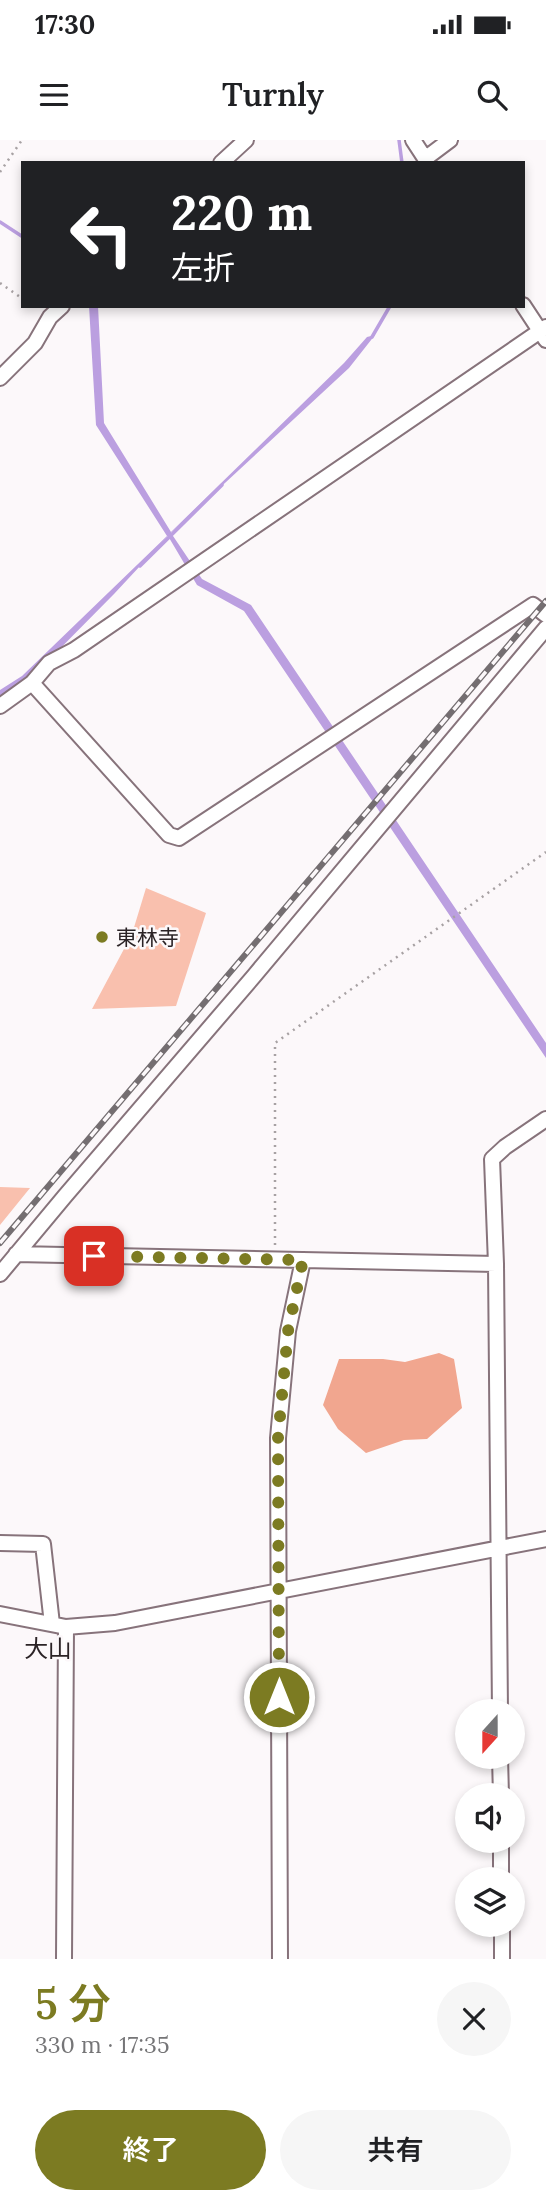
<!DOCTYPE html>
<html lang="ja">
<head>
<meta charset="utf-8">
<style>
  :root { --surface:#fff; --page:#f6f6f6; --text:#202124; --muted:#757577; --accent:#7c7b22 }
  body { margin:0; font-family:Lora,"Noto Sans JP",serif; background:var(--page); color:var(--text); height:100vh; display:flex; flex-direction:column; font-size:26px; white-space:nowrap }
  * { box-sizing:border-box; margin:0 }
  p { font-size:23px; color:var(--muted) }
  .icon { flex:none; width:38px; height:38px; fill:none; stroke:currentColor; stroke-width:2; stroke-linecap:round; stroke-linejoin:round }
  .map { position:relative; height:1819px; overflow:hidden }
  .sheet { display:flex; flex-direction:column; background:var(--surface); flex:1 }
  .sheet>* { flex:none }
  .guide { position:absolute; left:21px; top:21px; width:504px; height:147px; border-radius:0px; box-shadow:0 4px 10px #0003; background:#202124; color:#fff; overflow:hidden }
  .needle { width:46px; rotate:201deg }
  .tools { position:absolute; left:455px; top:1559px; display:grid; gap:14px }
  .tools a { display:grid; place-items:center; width:70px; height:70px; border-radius:50%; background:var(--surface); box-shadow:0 4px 10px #0003; font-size:35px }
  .pin { position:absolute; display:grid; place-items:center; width:60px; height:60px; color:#fff; margin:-30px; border-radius:14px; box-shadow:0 4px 10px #0006 }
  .me { position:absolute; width:77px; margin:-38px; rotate:0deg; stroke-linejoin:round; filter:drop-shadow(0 0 5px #0008) }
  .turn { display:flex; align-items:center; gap:24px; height:147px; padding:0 35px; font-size:32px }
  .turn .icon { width:91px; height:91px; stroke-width:2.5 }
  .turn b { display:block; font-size:49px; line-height:60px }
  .round { display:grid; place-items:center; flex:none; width:74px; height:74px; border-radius:37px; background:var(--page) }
  .summary { display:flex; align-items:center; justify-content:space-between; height:119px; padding:0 35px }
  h1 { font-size:42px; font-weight:600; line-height:52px; color:var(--accent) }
  .button { display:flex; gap:14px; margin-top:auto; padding:14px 35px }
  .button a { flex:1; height:80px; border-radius:42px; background:var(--accent); color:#fff; font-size:28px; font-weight:600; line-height:80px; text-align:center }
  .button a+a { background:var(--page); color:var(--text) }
  .status { display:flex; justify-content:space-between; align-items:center; height:49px; padding:0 35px; background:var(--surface); direction:ltr }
  .status svg { height:19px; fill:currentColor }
  header { display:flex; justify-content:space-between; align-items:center; height:91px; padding:0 35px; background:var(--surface); font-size:32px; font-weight:600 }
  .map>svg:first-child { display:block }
  .green { fill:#f9c0ae }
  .forest { fill:#f1a68f }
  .water { fill:#bb9fe0 }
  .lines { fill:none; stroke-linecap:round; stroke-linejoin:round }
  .stream { stroke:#bb9fe0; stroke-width:3.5 }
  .minor-casing { stroke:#87737b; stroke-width:18 }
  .path { stroke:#a7a1a3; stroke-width:2.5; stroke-dasharray:2 5; stroke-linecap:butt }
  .minor { stroke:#fff; stroke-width:14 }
  .rail-casing { stroke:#746e71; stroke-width:6 }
  .rail { stroke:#fcf8fa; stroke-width:3.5; stroke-dasharray:10; stroke-linecap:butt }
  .route { stroke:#7c7b22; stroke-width:12; stroke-dasharray:0 21.6 }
  .poi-dot { fill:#7c7b22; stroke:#fcf8fa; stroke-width:2.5 }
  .labels { text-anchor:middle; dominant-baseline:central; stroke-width:5; stroke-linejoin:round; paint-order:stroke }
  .poi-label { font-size:21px; fill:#2b2326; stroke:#fcf8fa; text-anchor:start }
  .quarter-label { font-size:24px; fill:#2b2326; stroke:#fcf8fa }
</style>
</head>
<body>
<div class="status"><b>17:30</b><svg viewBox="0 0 49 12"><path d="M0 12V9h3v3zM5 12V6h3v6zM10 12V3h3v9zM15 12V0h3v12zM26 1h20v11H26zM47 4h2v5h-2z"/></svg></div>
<header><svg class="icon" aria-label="menu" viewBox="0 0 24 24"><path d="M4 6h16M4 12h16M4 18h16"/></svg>Turnly<svg class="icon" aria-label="search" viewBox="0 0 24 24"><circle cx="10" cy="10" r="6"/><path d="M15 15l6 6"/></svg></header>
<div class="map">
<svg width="546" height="1819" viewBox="0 0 546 1819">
  <rect width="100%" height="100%" fill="#fcf8fa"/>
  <path class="green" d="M146 748 206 773 176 866 92 869 132 794Z
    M0 1047 30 1048 0 1085Z"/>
  <path class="forest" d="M439 1213 454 1219 462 1268 427 1299 404 1300 366 1313 338 1289 323 1265 339 1219H383L405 1222Z"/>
  <path class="water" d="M89 166H98L104 283 171 392 344 223 367 197 375 195 349 228 171 393 202 439 251 465 546 903V918L244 471 197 445 168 396 114 454 27 542 0 560V550L22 536 167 396 96 285Z"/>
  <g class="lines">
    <path class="stream" d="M399 0 402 23
      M0 82 23 97
      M372 197 390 166
      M140 426 222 345"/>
    <g class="minor-casing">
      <path id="minor" d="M413 0 428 23
        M426 18 450 0
        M221 23 246 0
        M523 165 546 200
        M0 238 35 203 50 177 62 166
        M32 543 169 695 179 698 533 465 546 475
        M0 566 32 543 49 523 74 510 546 187
        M16 1114 496 1124
        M0 1134 65 1056 254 836 546 488
        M0 1403 43 1404 52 1484
        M0 1474 66 1487 115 1483 546 1399
        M500 1572 496 1124 492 1019 505 1007 546 979
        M500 1617 501 1656
        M501 1701V1740
        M502 1785V1819
        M64 1819 66 1487
        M280 1819 278 1298 288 1191 303 1120"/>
    </g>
    <path class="path" d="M0 32 22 0
      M0 143 23 159
      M275 1105V903L546 712"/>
    <use href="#minor" class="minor"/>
    <g class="rail-casing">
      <path id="rail" d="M0 1103 546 461"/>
    </g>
    <use href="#rail" class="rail"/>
  </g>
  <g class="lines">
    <path class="route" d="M94 1116 303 1120 288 1191 278 1298 279 1557"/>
  </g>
  <circle class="poi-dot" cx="102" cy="797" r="7"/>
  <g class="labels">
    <g class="poi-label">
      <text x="116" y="797">東林寺</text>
    </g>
    <g class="quarter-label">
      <text x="48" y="1508">大山</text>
    </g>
  </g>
</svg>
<div class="tools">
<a><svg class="needle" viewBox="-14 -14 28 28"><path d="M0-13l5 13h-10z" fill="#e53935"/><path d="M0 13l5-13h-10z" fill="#757577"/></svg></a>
<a><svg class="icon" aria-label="sound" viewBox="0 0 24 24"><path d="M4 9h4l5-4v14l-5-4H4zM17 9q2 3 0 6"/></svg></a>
<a><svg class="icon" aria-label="layers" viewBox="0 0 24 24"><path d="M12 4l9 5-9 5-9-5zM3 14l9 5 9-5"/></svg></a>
</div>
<div class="pin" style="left:94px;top:1116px;background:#d93025"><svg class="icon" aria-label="arrive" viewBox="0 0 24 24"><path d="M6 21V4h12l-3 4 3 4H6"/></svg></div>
<svg class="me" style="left:279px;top:1557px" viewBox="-20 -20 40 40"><circle r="17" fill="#7c7b22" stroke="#fff" stroke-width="3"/><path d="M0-11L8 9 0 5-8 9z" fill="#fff"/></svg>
<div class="guide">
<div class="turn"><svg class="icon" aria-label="left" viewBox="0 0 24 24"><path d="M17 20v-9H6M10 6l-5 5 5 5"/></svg><div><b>220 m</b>左折</div></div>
</div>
</div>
<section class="sheet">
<div class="summary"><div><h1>5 分</h1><p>330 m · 17:35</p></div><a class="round"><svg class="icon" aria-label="close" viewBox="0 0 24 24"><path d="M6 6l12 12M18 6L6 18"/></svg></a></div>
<div class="button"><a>終了</a><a>共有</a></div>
</section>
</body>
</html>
